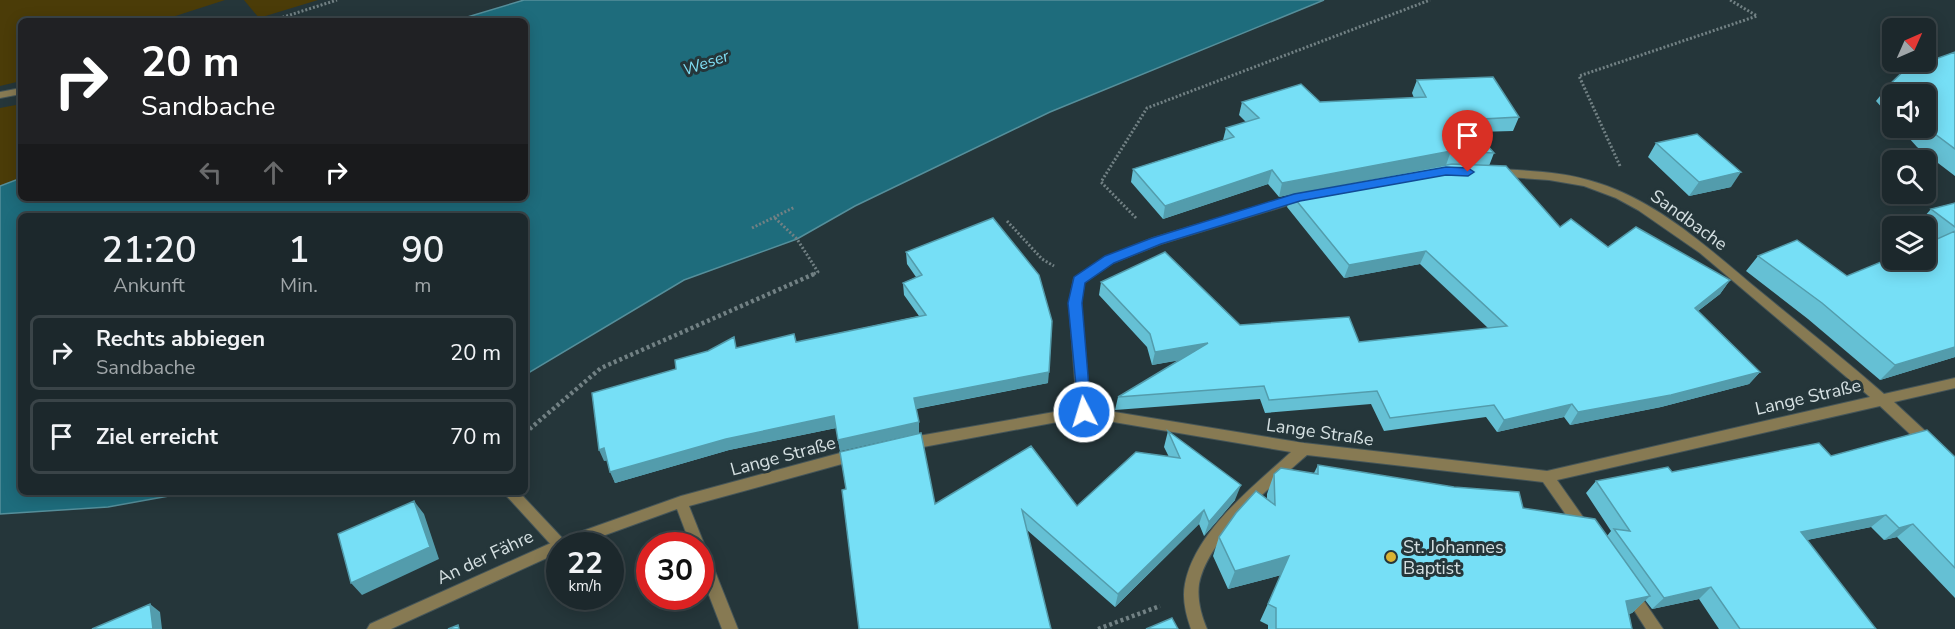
<!DOCTYPE html>
<html lang="de">
<head>
<meta charset="utf-8">
<style>
  :root { --surface:#1c282c; --page:#293438; --text:#f1f3f6; --muted:#a0a6a9; --line:#3a4448 }
  body { margin:0; font-family:"Nunito Sans",sans-serif; background:var(--page); color:var(--text); height:100vh; display:flex; flex-direction:column; font-size:22px; white-space:nowrap }
  * { box-sizing:border-box; margin:0 }
  p { font-size:20px; color:var(--muted) }
  .icon { flex:none; width:33px; height:33px; fill:none; stroke:currentColor; stroke-width:2; stroke-linecap:round; stroke-linejoin:round }
  .map { position:relative; flex:1; overflow:hidden }
  .sheet { position:absolute; left:18px; top:213px; width:510px; height:282px; display:flex; flex-direction:column; background:var(--surface); border-radius:9px; box-shadow:0 3px 15px #0003,0 0 0 2px var(--line) }
  .sheet>* { flex:none }
  .banner { position:absolute; left:18px; top:18px; width:510px; height:183px; border-radius:9px; box-shadow:0 3px 15px #0003,0 0 0 2px var(--line); background:#202124; color:#fff; overflow:hidden }
  .needle { width:39px; rotate:45deg }
  .controls { position:absolute; left:1882px; top:18px; display:grid; gap:12px }
  .controls a { display:grid; place-items:center; width:54px; height:54px; border-radius:9px; background:var(--surface); box-shadow:0 3px 15px #0003,0 0 0 2px var(--line); font-size:30px }
  .speed { position:absolute; left:546px; top:532px; display:flex; gap:12px; font-size:30px; font-weight:700; text-align:center }
  .speed>* { display:grid; place-content:center; width:78px; height:78px; border-radius:50%; background:var(--surface); box-shadow:0 3px 15px #0003,0 0 0 2px var(--line); line-height:1 }
  .speed small { font-size:15px; font-weight:400 }
  .speed .limit { border:9px solid #d22; background:#fff; color:#111 }
  .pin { position:absolute; display:grid; place-items:center; width:51px; height:51px; color:#fff; margin:-62px -26px; border-radius:50% 50% 50% 0; rotate:-45deg; box-shadow:0 0 6px #0007 }
  .pin .icon { rotate:45deg }
  .me { position:absolute; width:66px; margin:-33px; rotate:355deg; stroke-linejoin:round; filter:drop-shadow(0 0 4px #0008) }
  .turn { display:flex; align-items:center; gap:21px; height:126px; padding:0 24px; font-size:27px }
  .turn .icon { width:78px; height:78px; stroke-width:2.5 }
  .turn b { display:block; font-size:42px; line-height:51px }
  .lanes { display:flex; align-items:center; height:57px; padding:0 24px; background:#0003; justify-content:center; gap:30px; direction:ltr }
  .lanes .off { opacity:.35 }
  .eta { display:flex; justify-content:space-evenly; align-items:center; height:102px; text-align:center }
  .eta b { font-size:36px; font-weight:600; line-height:42px }
  ul { padding:0; list-style:none }
  li { display:flex; align-items:center; gap:18px; height:75px; margin:0 12px 9px; padding:0 12px; border:3px solid var(--line); border-radius:9px }
  li div { flex:1 }
  li b { display:block; font-size:22px }
  li em { font-style:normal }
  .map>svg:first-child { display:block }
  .green { fill:#4b3c08 }
  .water { fill:#1e6c7c; stroke:#558f9b; stroke-width:1.5 }
  .lines { fill:none; stroke-linecap:round; stroke-linejoin:round }
  .service-casing { stroke:#455558; stroke-width:2 }
  .minor-casing { stroke:#455558; stroke-width:2 }
  .path-far1 { stroke:#728184; stroke-width:3; stroke-dasharray:2 2; stroke-linecap:butt }
  .path { stroke:#728184; stroke-width:4.5; stroke-dasharray:3 3; stroke-linecap:butt }
  .service { fill:#877a53; fill-rule:evenodd }
  .minor { fill:#877a53; fill-rule:evenodd }
  .wall { fill:#65c0d4 }
  .shaded-wall { fill:#539cac }
  .building { fill:#76dff6; stroke:#539cac; stroke-width:1.5 }
  .route { fill:#1a73e8; stroke:#114b97; stroke-width:1.5 }
  .poi-dot { fill:#d9b334; stroke:#25363a; stroke-width:2 }
  .labels { text-anchor:middle; dominant-baseline:central; stroke-width:6; stroke-linejoin:round; paint-order:stroke }
  .far-water-label { font-size:16px; font-style:italic; fill:#80dff5; stroke:#25363a }
  .street-label { font-size:18px; fill:#d5e0e2; stroke:#25363a }
  .poi-label { font-size:18px; fill:#d5e0e2; stroke:#25363a; text-anchor:start }
</style>
</head>
<body>
<div class="map">
<svg width="1955" height="629" viewBox="0 0 1955 629">
  <rect width="100%" height="100%" fill="#25363a"/>
  <path class="green" d="M0 0H225L160 21H21V81L0 86Z
    M244 0H318L259 18Z
    M21 104V178L0 186V108Z"/>
  <path class="water" d="M524 0H1324L1050 112 855 206 797 239 684 280 525 375V216H21V492H191L108 507 0 514V186L21 178V198H525V21H454Z"/>
  <g class="lines">
    <g class="service-casing">
      <path id="service" d="M503 492H519L565 541 567 546H560V551L555 549Z"/>
    </g>
    <g class="minor-casing">
      <path id="minor" d="M21 88V94L0 98V92Z
        M1499 169C1533 171 1566 172 1598 183 1661 203 1711 251 1761 292 1802 326 1844 359 1884 394L1955 378V388L1894 402 1935 440 1937 444 1935 448 1930 450 1925 448 1880 406 1557 480 1588 524 1590 528 1588 532 1583 534 1578 532 1543 482 1307 455C1272 486 1208 537 1199 584 1197 599 1201 615 1207 629H1191C1186 615 1182 599 1185 584 1195 531 1253 487 1291 452L1084 417 907 450 902 448 900 444 902 440 907 438 1077 408 1069 303 1074 278 1105 257 1153 238 1304 192 1309 196 1308 199 1161 244 1113 263 1084 283 1081 303 1090 408 1304 443 1547 471 1870 397 1700 253 1638 210 1616 198 1584 186 1549 180 1495 176 1494 173Z
        M855 449 860 451 862 455 860 459 689 506 738 629H722L700 572V546H691L677 509 575 546H560V552L391 629H367L370 624 560 539 681 496Z
        M1630 586 1635 588 1663 629H1646L1623 593 1625 588Z"/>
    </g>
    <path class="path-far1" d="M271 21 337 0
      M1620 166 1579 76 1757 16 1730 0
      M775 218 797 239 818 272 811 275
      M1136 218 1101 182 1147 108 1430 0
      M1007 221 1042 259 1054 266
      M752 228 795 207"/>
    <path class="path" d="M525 433 601 368 814 274
      M1098 629 1160 606"/>
    <use href="#service" class="service"/>
    <use href="#minor" class="minor"/>
  </g>
  <path class="wall" d="M1955 52V176L1917 147 1900 128H1926V94H1893V120L1876 101 1889 85 1927 62Z
    M1417 80 1519 117 1513 131 1476 132 1494 153 1489 166 1560 227 1608 247 1730 280 1720 294 1698 311 1760 372 1749 384 1661 407 1570 425 1564 417 1497 432 1486 417 1384 431 1371 404 1265 413 1260 399 1115 410 1118 397 1179 360 1152 365 1147 347 1099 295 1101 282 1240 325 1359 342 1488 328 1420 264 1344 278 1287 207 1291 194 1279 197 1268 184 1163 219 1131 182 1133 169 1223 140 1226 128 1246 122 1239 115 1242 102H1320L1414 98 1412 93Z
    M1656 143 1731 187 1689 196 1648 157Z
    M1955 203V357L1880 380 1808 319 1746 271 1758 256 1847 276 1936 239 1926 232V226H1919L1917 225 1931 209Z
    M906 252 1048 383 916 409 919 433 840 451 836 428 729 450 615 483 607 460 604 461 676 369 736 348 796 342 919 316 904 295 903 283 916 277 907 264Z
    M1168 431 1235 500 1204 536 1199 524 1115 607 1027 530 935 504 1077 506 1169 457 1164 447Z
    M1831 456 1955 457V598L1897 537 1884 540 1871 527 1807 540 1876 629H1719L1699 599 1652 609 1645 600 1632 613 1629 614 1632 629H1268V625L1260 621 1281 575 1228 589 1213 556 1219 537 1267 499V494L1274 474 1314 473 1318 465 1523 508 1607 536 1611 531 1586 493 1596 481Z"/>
  <path class="shaded-wall" d="M1451 151 1446 165 1279 197 1282 183Z
    M1272 170 1268 184 1163 219 1165 206Z
    M1741 172 1731 187 1689 196 1699 182Z
    M1426 251 1420 264 1344 278 1349 265Z
    M1730 280 1720 294 1685 321 1695 308Z
    M1208 343 1205 356 1152 365 1155 352Z
    M1955 347V357L1880 380 1895 365Z
    M1049 372 1048 383 915 409 914 398Z
    M1760 372 1749 384 1661 407 1570 425 1578 412Z
    M1572 404 1564 417 1497 432 1504 420Z
    M834 416 836 428 729 450 615 483 610 472 726 439Z
    M919 422V433L840 451 838 440Z
    M604 448 609 460 604 461 599 450Z
    M1241 485 1235 500 1204 536 1209 522Z
    M414 501 424 514 439 559 362 595 351 583Z
    M1204 510 1199 524 1115 607 1118 594Z
    M1886 515 1871 527 1787 544 1801 532Z
    M1913 524 1897 537 1884 540 1899 528Z
    M1289 556 1281 575 1228 589 1235 571Z
    M1711 587 1699 599 1652 609 1664 598Z
    M1650 596 1632 613 1609 619 1626 601Z
    M150 604 160 612 162 629H153Z"/>
  <path class="building" d="M1955 52V149L1931 131 1926 126V94H1897L1889 85 1913 62H1927Z
    M1493 77 1519 117 1465 120 1494 153 1451 151 1282 183 1272 170 1165 206 1133 169 1234 137 1226 128 1259 118 1242 102 1301 84 1320 102 1426 97 1417 80Z
    M1697 134 1741 172 1699 182 1656 143Z
    M1452 164 1506 166 1560 227 1571 219 1608 247 1636 227 1730 280 1695 308 1760 372 1671 395 1578 412 1572 404 1504 420 1494 405 1390 418 1377 391 1269 400 1264 386 1118 397 1208 343 1155 352 1150 334 1101 282 1165 252 1240 325 1349 317 1359 342 1507 326 1426 251 1349 265 1291 194Z
    M1955 203V227L1931 209Z
    M993 218 1039 275 1052 321 1049 372 914 398 919 422 838 440 834 416 726 439 610 472 604 448 599 450 592 393 676 369 675 360 708 351 734 337 736 348 794 334 796 342 926 315 903 283 922 275 906 252Z
    M1955 231V347L1895 365 1822 303 1758 256 1797 240 1847 276 1893 257V260H1926V244Z
    M1927 430 1955 457V568L1913 524 1899 528 1886 515 1801 532 1876 629H1740L1711 587 1664 598 1614 529 1630 531 1596 481 1668 467 1672 472 1819 443 1831 456Z
    M1168 431 1241 485 1209 522 1204 510 1118 594 1022 510 1051 629H859L842 490 846 489 840 452 921 433 935 504 1031 446 1077 506 1136 452 1180 458Z
    M1318 465 1454 487 1519 492 1523 508 1595 519 1650 596 1626 601 1632 629H1276V608L1268 604 1289 556 1235 571 1219 537 1236 513 1256 491 1275 505 1274 474 1281 468 1318 474Z
    M414 501 430 547 351 583 338 534Z
    M150 604 153 629H92Z
    M1172 618 1178 629H1146Z
    M458 625 459 629H448Z"/>
  <path class="route" d="M1446 167 1468 168 1474 172 1468 176 1446 175 1300 201 1161 244 1114 263 1085 283 1082 303 1091 412 1084 418 1079 416 1068 303 1074 277 1105 256 1152 238 1294 194Z"/>
  <circle class="poi-dot" cx="1391" cy="557" r="6"/>
  <g class="labels">
    <g class="far-water-label">
      <text transform="translate(706 63) rotate(-19)">Weser</text>
    </g>
    <g class="street-label">
      <text transform="translate(1689 220) rotate(36)">Sandbache</text>
      <text transform="translate(1808 397) rotate(-13)">Lange Straße</text>
      <text transform="translate(1320 432) rotate(8)">Lange Straße</text>
      <text transform="translate(783 456) rotate(-15)">Lange Straße</text>
      <text transform="translate(485 557) rotate(-25)">An der Fähre</text>
    </g>
    <g class="poi-label">
      <text x="1403" y="547">St. Johannes<tspan x="1403" dy="21">Baptist</tspan></text>
    </g>
  </g>
</svg>
<div class="controls">
<a><svg class="needle" viewBox="-14 -14 28 28"><path d="M0-13l5 13h-10z" fill="#e53935"/><path d="M0 13l5-13h-10z" fill="#a0a6a9"/></svg></a>
<a><svg class="icon" aria-label="sound" viewBox="0 0 24 24"><path d="M4 9h4l5-4v14l-5-4H4zM17 9q2 3 0 6"/></svg></a>
<a><svg class="icon" aria-label="search" viewBox="0 0 24 24"><circle cx="10" cy="10" r="6"/><path d="M15 15l6 6"/></svg></a>
<a><svg class="icon" aria-label="layers" viewBox="0 0 24 24"><path d="M12 4l9 5-9 5-9-5zM3 14l9 5 9-5"/></svg></a>
</div>
<div class="speed"><div>22<small>km/h</small></div><div class="limit">30</div></div>
<div class="pin" style="left:1468px;top:172px;background:#d93025"><svg class="icon" aria-label="arrive" viewBox="0 0 24 24"><path d="M6 21V4h12l-3 4 3 4H6"/></svg></div>
<svg class="me" style="left:1084px;top:412px" viewBox="-20 -20 40 40"><circle r="17" fill="#1a73e8" stroke="#fff" stroke-width="3"/><path d="M0-11L8 9 0 5-8 9z" fill="#fff"/></svg>
<div class="banner">
<div class="turn"><svg class="icon" aria-label="right" viewBox="0 0 24 24"><path d="M7 20v-9h11M14 6l5 5-5 5"/></svg><div><b>20 m</b>Sandbache</div></div>
<div class="lanes"><svg class="icon off" aria-label="left" viewBox="0 0 24 24"><path d="M17 20v-9H6M10 6l-5 5 5 5"/></svg><svg class="icon off" aria-label="ahead" viewBox="0 0 24 24"><path d="M12 20V5M6 11l6-6 6 6"/></svg><svg class="icon" aria-label="right" viewBox="0 0 24 24"><path d="M7 20v-9h11M14 6l5 5-5 5"/></svg></div>
</div>
<section class="sheet">
<div class="eta">
<div><b>21:20</b><p>Ankunft</p></div>
<div><b>1</b><p>Min.</p></div>
<div><b>90</b><p>m</p></div>
</div>
<ul>
<li><svg class="icon" aria-label="right" viewBox="0 0 24 24"><path d="M7 20v-9h11M14 6l5 5-5 5"/></svg><div><b>Rechts abbiegen</b><p>Sandbache</p></div><em>20 m</em></li>
<li><svg class="icon" aria-label="arrive" viewBox="0 0 24 24"><path d="M6 21V4h12l-3 4 3 4H6"/></svg><div><b>Ziel erreicht</b></div><em>70 m</em></li>
</ul>
</section>
</div>
</body>
</html>
